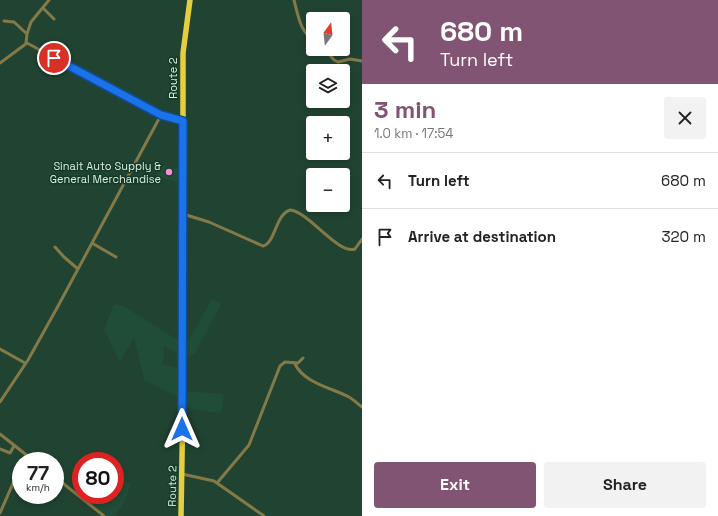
<!DOCTYPE html>
<html lang="en">
<head>
<meta charset="utf-8">
<style>
  :root { --surface:#fff; --page:#f2f2f2; --text:#222; --muted:#767676; --line:#e0e0e0; --accent:#805472 }
  body { margin:0; font-family:"Space Grotesk",sans-serif; background:var(--page); color:var(--text); height:100vh; display:flex; flex-direction:column; font-size:15px; white-space:nowrap }
  * { box-sizing:border-box; margin:0 }
  p { font-size:13px; color:var(--muted) }
  .icon { flex:none; width:22px; height:22px; fill:none; stroke:currentColor; stroke-width:2; stroke-linecap:round; stroke-linejoin:round }
  .map { position:relative; flex:1; overflow:hidden }
  .drawer { display:flex; flex-direction:column; background:var(--surface); width:356px }
  .drawer>* { flex:none }
  .guide { background:#805472; color:#fff; overflow:hidden }
  .needle { width:26px; rotate:15deg }
  .buttons { position:absolute; left:306px; top:12px; display:grid; gap:8px }
  .buttons a { display:grid; place-items:center; width:44px; height:44px; border-radius:4px; background:var(--surface); box-shadow:0 2px 6px #0003; font-size:20px }
  .speed { position:absolute; left:12px; top:452px; display:flex; gap:8px; font-size:20px; font-weight:700; text-align:center }
  .speed>* { display:grid; place-content:center; width:52px; height:52px; border-radius:50%; background:var(--surface); box-shadow:0 2px 6px #0003; line-height:1 }
  .speed small { font-size:10px; font-weight:400 }
  .speed .limit { border:6px solid #d22; background:#fff; color:#111 }
  .pin { position:absolute; display:grid; place-items:center; width:34px; height:34px; color:#fff; margin:-17px; border:2px solid #fff; border-radius:50%; box-shadow:0 1px 4px #0007 }
  .me { position:absolute; width:44px; margin:-22px; rotate:0deg; stroke-linejoin:round; filter:drop-shadow(0 0 3px #0008) }
  .turn { display:flex; align-items:center; gap:14px; height:84px; padding:0 12px; font-size:18px }
  .turn .icon { width:52px; height:52px; stroke-width:2.5 }
  .turn b { display:block; font-size:28px; line-height:34px }
  .round { display:grid; place-items:center; flex:none; width:42px; height:42px; border-radius:4px; background:var(--page) }
  .summary { display:flex; align-items:center; justify-content:space-between; height:68px; padding:0 12px }
  h1 { font-size:24px; font-weight:700; line-height:30px; color:var(--accent) }
  .cta { display:flex; gap:8px; margin-top:auto; padding:8px 12px }
  .cta a { flex:1; height:46px; border-radius:4px; background:var(--accent); color:#fff; font-size:16px; font-weight:700; line-height:46px; text-align:center }
  .cta a+a { background:var(--page); color:var(--text) }
  ul { padding:0; list-style:none }
  li { display:flex; align-items:center; gap:12px; height:56px; padding:0 12px; border-top:1px solid var(--line) }
  li div { flex:1 }
  li b { display:block; font-size:15px }
  li em { font-style:normal }
  main { display:flex; flex:1; min-height:0 }
  .map>svg:first-child { display:block }
  .built { fill:#204d37 }
  .lines { fill:none; stroke-linecap:round; stroke-linejoin:round }
  .street { stroke:#837a48; stroke-width:3 }
  .highway { stroke:#e5ce40; stroke-width:5.5 }
  .route-casing { stroke:#114b97; stroke-width:10 }
  .route { stroke:#1a73e8; stroke-width:7 }
  .poi-dot { fill:#f491d4; stroke:#163a28; stroke-width:1.5 }
  .labels { text-anchor:middle; dominant-baseline:central; stroke-width:3; stroke-linejoin:round; paint-order:stroke }
  .street-label { font-size:11px; fill:#d9ede1; stroke:#163a28 }
  .poi-label { font-size:11px; fill:#d9ede1; stroke:#163a28; text-anchor:end }
</style>
</head>
<body>
<main>
<div class="map">
<svg width="362" height="516" viewBox="0 0 362 516">
  <rect width="100%" height="100%" fill="#214432"/>
  <path class="built" d="M164 165 178 169 179 183 157 176Z
    M212 299 221 304 195 353 185 360V339L189 340Z
    M114 304 123 306 179 341V354L164 346 163 364 178 368V397L144 380 134 337 120 362 104 329Z
    M186 391 224 394 221 413 186 408Z
    M115 475 131 484 124 503 114 516H106L78 493 81 487V495H115Z"/>
  <g class="lines">
    <path class="street" d="M294 0C298 15 300 31 313 40
      M43 8 54 19
      M4 21 14 22 27 34 26 43
      M27 34 31 22 49 0
      M325 49 334 60 338 62 350 59 362 61
      M0 63 27 43 161 115 183 121
      M183 214 209 222 263 246C276 242 275 215 290 210 308 211 338 255 355 249L362 239
      M92 243 116 257
      M55 247 64 257 78 269
      M0 349 25 363
      M295 364C304 383 332 388 349 397 354 400 358 404 362 407
      M0 402 28 360 57 308 161 115
      M0 434 34 461
      M0 449 10 453 14 446
      M23 461 26 455
      M182 474 214 481 264 516
      M55 477 104 516
      M217 483 249 445 280 366 285 362 298 363 303 358
      M0 513 21 465"/>
    <path class="highway" d="M181 516 183 400V53L190 0"/>
  </g>
  <g class="lines">
    <g class="route-casing">
      <path id="route" d="M54 58 161 115 183 121 182 429"/>
    </g>
    <use href="#route" class="route"/>
  </g>
  <circle class="poi-dot" cx="169" cy="172" r="4"/>
  <g class="labels">
    <g class="street-label">
      <text transform="translate(173 78) rotate(-90)">Route 2</text>
      <text transform="translate(172 486) rotate(-89)">Route 2</text>
    </g>
    <g class="poi-label">
      <text x="161" y="166">Sinait Auto Supply &amp;<tspan x="161" dy="13">General Merchandise</tspan></text>
    </g>
  </g>
</svg>
<div class="buttons">
<a><svg class="needle" viewBox="-14 -14 28 28"><path d="M0-13l5 13h-10z" fill="#e53935"/><path d="M0 13l5-13h-10z" fill="#767676"/></svg></a>
<a><svg class="icon" aria-label="layers" viewBox="0 0 24 24"><path d="M12 4l9 5-9 5-9-5zM3 14l9 5 9-5"/></svg></a>
<a>+</a>
<a>−</a>
</div>
<div class="speed"><div>77<small>km/h</small></div><div class="limit">80</div></div>
<div class="pin" style="left:54px;top:58px;background:#d93025"><svg class="icon" aria-label="arrive" viewBox="0 0 24 24"><path d="M6 21V4h12l-3 4 3 4H6"/></svg></div>
<svg class="me" style="left:182px;top:429px" viewBox="-20 -20 40 40"><path d="M0-17L14 15 0 8-14 15z" fill="#1a73e8" stroke="#fff" stroke-width="4"/></svg>
</div>
<section class="drawer">
<div class="guide">
<div class="turn"><svg class="icon" aria-label="left" viewBox="0 0 24 24"><path d="M17 20v-9H6M10 6l-5 5 5 5"/></svg><div><b>680 m</b>Turn left</div></div>
</div>
<div class="summary"><div><h1>3 min</h1><p>1.0 km · 17:54</p></div><a class="round"><svg class="icon" aria-label="close" viewBox="0 0 24 24"><path d="M6 6l12 12M18 6L6 18"/></svg></a></div>
<ul>
<li><svg class="icon" aria-label="left" viewBox="0 0 24 24"><path d="M17 20v-9H6M10 6l-5 5 5 5"/></svg><div><b>Turn left</b></div><em>680 m</em></li>
<li><svg class="icon" aria-label="arrive" viewBox="0 0 24 24"><path d="M6 21V4h12l-3 4 3 4H6"/></svg><div><b>Arrive at destination</b></div><em>320 m</em></li>
</ul>
<div class="cta"><a>Exit</a><a>Share</a></div>
</section>
</main>
</body>
</html>
